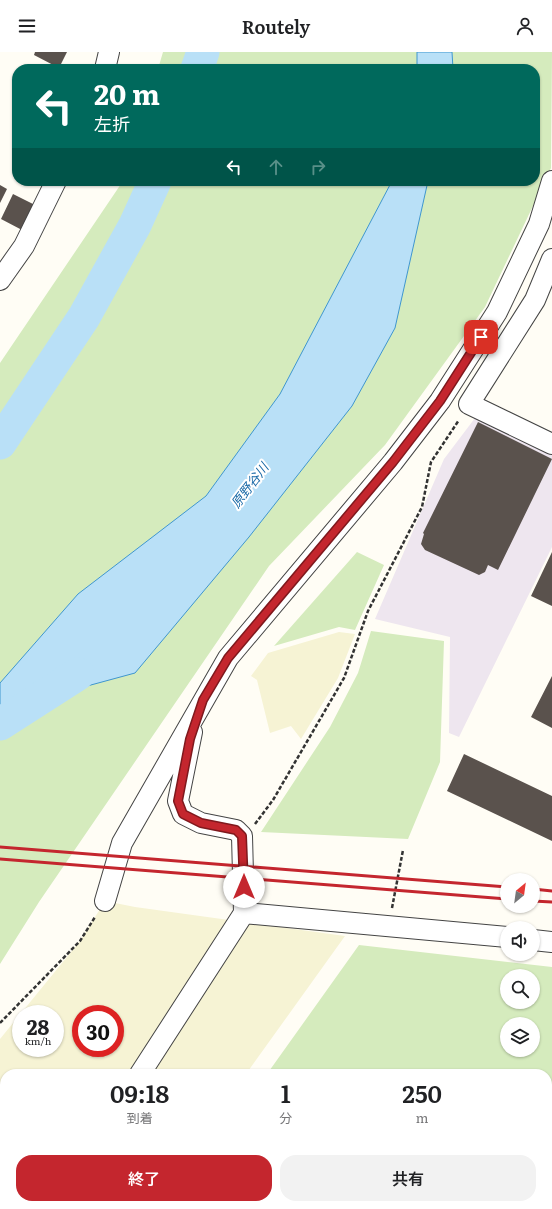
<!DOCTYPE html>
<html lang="ja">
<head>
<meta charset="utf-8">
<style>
  :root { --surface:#fff; --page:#f2f2f2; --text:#202124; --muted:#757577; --accent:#c4262e }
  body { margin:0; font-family:Literata,"Noto Sans JP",serif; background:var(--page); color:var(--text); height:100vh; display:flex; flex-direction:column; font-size:15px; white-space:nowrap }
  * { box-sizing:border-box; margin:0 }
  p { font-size:13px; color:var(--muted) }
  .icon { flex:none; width:22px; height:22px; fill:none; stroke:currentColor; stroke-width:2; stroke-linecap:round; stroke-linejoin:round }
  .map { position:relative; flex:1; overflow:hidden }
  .drawer { position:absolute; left:0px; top:1017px; width:552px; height:140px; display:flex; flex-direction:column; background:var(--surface); border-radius:16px 16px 0 0; box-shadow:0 1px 3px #0004 }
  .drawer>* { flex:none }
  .top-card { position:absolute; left:12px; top:12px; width:528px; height:122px; border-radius:16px; box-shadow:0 1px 3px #0004; background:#00695c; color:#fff; overflow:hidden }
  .needle { width:26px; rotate:29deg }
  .buttons { position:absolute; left:500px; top:821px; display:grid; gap:8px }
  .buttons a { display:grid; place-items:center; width:40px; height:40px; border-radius:50%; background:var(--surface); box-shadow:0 1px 3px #0004; font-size:20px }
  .speed { position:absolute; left:12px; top:953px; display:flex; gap:8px; font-size:20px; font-weight:700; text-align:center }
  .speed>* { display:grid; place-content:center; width:52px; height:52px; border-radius:50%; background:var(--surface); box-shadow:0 1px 3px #0004; line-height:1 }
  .speed small { font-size:10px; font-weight:400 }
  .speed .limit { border:6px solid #d22; background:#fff; color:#111 }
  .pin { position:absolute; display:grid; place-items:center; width:34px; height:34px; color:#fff; margin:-17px; border-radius:8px; box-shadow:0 2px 6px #0006 }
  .me { position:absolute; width:44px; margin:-22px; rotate:0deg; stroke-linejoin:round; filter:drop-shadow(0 0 3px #0008) }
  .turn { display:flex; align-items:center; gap:14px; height:84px; padding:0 16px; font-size:18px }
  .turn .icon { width:52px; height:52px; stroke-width:2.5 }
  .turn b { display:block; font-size:28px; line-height:34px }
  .lanes { display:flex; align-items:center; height:38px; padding:0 16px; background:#0003; justify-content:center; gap:20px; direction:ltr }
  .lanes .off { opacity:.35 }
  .eta { display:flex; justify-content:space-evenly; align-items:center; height:68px; text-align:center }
  .eta b { font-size:24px; font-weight:600; line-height:28px }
  .button { display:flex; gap:8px; margin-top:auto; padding:8px 16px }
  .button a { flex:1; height:46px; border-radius:16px; background:var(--accent); color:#fff; font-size:16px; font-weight:600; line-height:46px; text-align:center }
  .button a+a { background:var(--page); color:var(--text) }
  header { display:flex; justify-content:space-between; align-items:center; height:52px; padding:0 16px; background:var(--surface); font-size:18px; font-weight:600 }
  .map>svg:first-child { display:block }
  .industrial { fill:#eee6ef }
  .farmland { fill:#f6f3d4; fill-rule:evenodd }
  .green { fill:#d5ebbd; fill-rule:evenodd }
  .water { fill:#b9e0f7; stroke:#3f96cf }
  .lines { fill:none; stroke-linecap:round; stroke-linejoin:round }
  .stream { stroke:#3f96cf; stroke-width:5.5 }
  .river { stroke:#b9e0f7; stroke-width:33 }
  .building { fill:#5a524d }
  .street-casing { stroke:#444; stroke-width:22 }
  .secondary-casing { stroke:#333; stroke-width:24 }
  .path { stroke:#333; stroke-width:2.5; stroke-dasharray:4 2; stroke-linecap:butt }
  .street { stroke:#fff; stroke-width:20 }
  .secondary { stroke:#fff6b0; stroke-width:22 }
  .rail { stroke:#c4262e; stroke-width:3 }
  .route-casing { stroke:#7f191e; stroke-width:10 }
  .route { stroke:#c4262e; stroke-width:7 }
  .labels { text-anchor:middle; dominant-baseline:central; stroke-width:4; stroke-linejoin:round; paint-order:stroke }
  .water-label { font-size:13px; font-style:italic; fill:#1768a6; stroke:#fff }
</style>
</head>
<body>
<header><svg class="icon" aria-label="menu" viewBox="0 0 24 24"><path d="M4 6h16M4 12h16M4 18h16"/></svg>Routely<svg class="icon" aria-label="person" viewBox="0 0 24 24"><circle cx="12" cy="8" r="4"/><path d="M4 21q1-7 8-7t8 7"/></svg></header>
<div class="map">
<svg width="552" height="1157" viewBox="0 0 552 1157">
  <rect width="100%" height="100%" fill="#fffdf5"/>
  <path class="industrial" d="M475 366 552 403V495L459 685 449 681 450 585 375 567 444 407Z"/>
  <path class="farmland" d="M339 580 355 582 338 626 301 687 291 674 270 681 257 628 251 624 268 601Z
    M105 849 135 855 345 884 246 1022H5V1152H152L149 1157H0V987L80 889ZM21 962H55V996H21ZM81 962H115V996H81Z"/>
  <path class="green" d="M163 0H552L551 116 485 255 385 393 269 514 39 850 0 912V311L123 129H535V17H158Z
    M357 500 384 513 355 578 339 575 274 594Z
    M371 579 444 589 440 710 408 787 261 780 330 675 358 621Z
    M359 893 552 915V1033L547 1043V1022H267ZM507 924H533V950H507ZM507 972H533V998H507Z
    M174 1152H478L466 1157H170Z"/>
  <path class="water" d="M417 0H452L453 17H417Z
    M392 129H428L395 276 352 354 249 485 135 621 32 649 0 679V631L78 542 206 444 280 342Z"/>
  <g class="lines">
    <path class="stream" d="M547 1095 552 1085
      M502 1157 506 1152"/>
    <path class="river" d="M197 17 203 0
      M0 391 84 265 135 173 155 129
      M0 672 78 622"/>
  </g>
  <path class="building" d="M35 0H67L59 16 34 3Z
    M0 133 7 137 0 151Z
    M13 142 35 153 22 178 1 167Z
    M478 370 552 407 498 518 488 513 485 520 479 523 425 498 421 492 424 482 423 481Z
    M552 500V554L531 544Z
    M552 624V676L531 665Z
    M464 702 552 744V789L447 739Z"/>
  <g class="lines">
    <g class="street-casing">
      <path id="street" d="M105 17 109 0
        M552 207 535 248 469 352 552 392
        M0 228 24 194 56 129
        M192 680 178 749 183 762 201 771 236 778 242 784 244 861
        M105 849 122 791 228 606 393 410 440 349 497 260 539 172 552 129
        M533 888 552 890
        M140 1022 244 861 507 885
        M44 1157 48 1152"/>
    </g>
    <g class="secondary-casing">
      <path id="secondary" d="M547 1127 552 1119
        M530 1157 533 1152"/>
    </g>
    <path class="path" d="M255 772 273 748 344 626 368 559 422 455 431 410 459 368
      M392 856 403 798
      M0 971 80 889 95 865"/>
    <use href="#street" class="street"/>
    <use href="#secondary" class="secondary"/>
    <path class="rail" d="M0 795 507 835
      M0 807 507 847
      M533 837 552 839
      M533 849 552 850"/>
  </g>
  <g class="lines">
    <g class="route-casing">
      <path id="route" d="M244 835 242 784 236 778 201 771 183 762 178 749 190 687 203 648 228 606 393 410 440 349 481 285"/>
    </g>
    <use href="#route" class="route"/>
  </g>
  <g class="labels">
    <g class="water-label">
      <text transform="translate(249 433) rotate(-53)">原野谷川</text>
    </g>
  </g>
</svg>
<div class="buttons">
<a><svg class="needle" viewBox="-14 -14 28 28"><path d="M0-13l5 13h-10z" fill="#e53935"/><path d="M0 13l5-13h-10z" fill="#757577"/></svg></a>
<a><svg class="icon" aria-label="sound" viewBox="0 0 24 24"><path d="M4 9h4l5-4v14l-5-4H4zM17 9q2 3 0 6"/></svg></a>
<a><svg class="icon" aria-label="search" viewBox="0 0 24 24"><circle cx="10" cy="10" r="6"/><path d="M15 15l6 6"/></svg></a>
<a><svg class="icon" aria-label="layers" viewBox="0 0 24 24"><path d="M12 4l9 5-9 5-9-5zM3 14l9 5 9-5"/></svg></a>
</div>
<div class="speed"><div>28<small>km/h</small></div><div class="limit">30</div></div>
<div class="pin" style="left:481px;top:285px;background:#d93025"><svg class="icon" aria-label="arrive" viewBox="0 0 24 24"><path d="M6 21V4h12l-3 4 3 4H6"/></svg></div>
<svg class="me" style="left:244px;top:835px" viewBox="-20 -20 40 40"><circle r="19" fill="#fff"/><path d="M0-13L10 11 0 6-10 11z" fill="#c4262e"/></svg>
<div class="top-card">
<div class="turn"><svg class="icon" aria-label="left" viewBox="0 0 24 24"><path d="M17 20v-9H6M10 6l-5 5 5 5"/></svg><div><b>20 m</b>左折</div></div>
<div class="lanes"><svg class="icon" aria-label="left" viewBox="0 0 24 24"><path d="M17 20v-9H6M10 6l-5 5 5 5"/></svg><svg class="icon off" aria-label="ahead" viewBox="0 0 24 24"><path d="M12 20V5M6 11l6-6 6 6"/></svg><svg class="icon off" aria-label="right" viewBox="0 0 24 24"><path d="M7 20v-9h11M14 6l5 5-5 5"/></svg></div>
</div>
<section class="drawer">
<div class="eta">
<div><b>09:18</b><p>到着</p></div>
<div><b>1</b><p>分</p></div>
<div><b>250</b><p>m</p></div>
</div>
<div class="button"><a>終了</a><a>共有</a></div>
</section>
</div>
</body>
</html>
